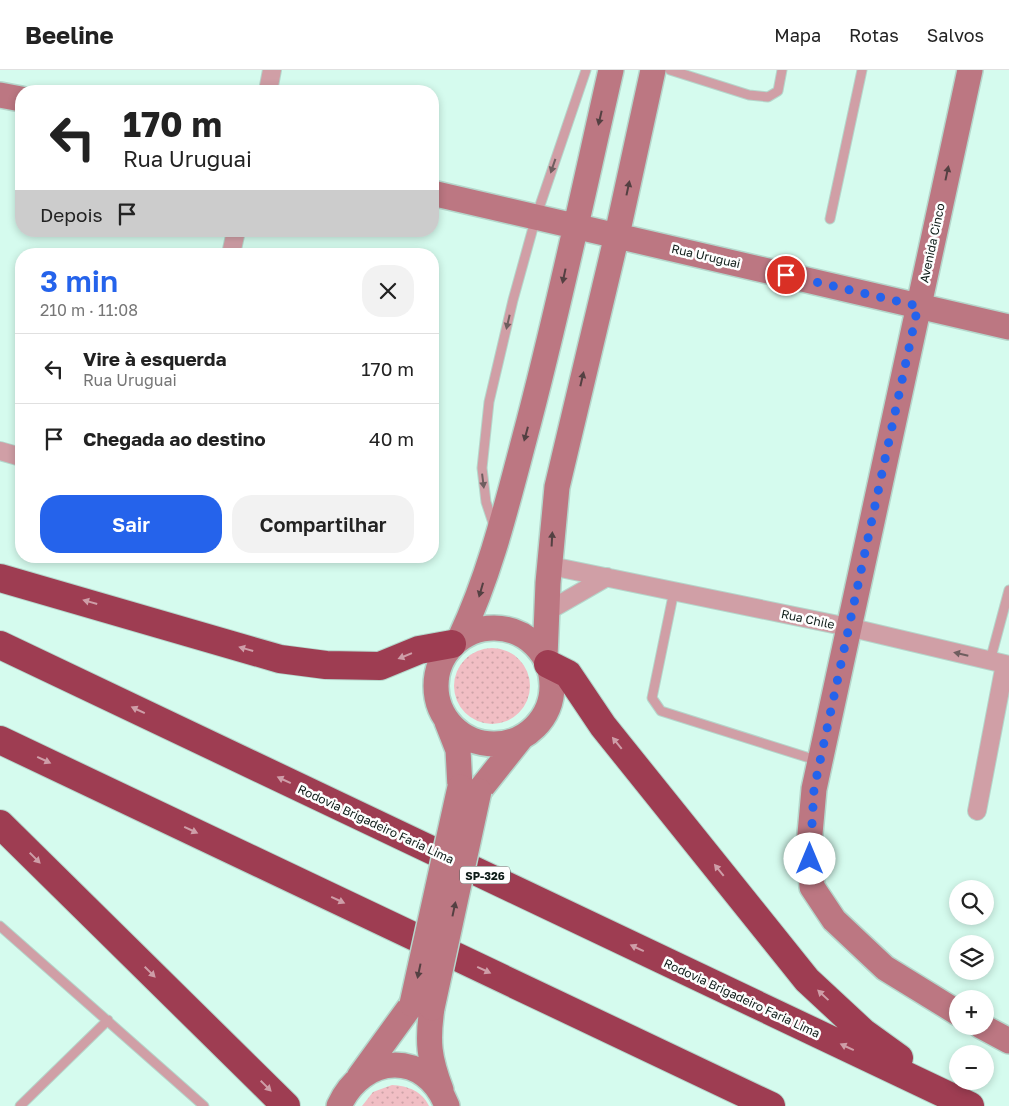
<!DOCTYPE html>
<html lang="pt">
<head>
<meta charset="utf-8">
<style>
  :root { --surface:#fff; --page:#f2f2f2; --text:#222; --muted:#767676; --line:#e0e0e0; --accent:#2563eb }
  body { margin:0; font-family:"Golos Text",sans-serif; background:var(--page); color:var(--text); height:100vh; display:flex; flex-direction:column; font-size:19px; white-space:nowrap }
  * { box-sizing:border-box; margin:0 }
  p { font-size:16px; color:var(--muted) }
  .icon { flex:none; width:28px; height:28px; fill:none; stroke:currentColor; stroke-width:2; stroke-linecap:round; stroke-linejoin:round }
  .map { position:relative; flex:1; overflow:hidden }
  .details { position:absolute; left:15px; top:178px; width:424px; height:315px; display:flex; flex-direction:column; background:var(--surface); border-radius:20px; box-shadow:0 2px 8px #0003 }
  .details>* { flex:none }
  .top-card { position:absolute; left:15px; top:15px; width:424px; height:152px; border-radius:20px; box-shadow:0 2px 8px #0003; background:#fff; color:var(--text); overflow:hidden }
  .tools { position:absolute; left:949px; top:810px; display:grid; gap:10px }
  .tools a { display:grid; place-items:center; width:45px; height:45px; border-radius:50%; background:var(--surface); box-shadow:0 2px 8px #0003; font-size:25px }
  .pin { position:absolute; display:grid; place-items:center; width:42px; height:42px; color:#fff; margin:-21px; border:2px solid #fff; border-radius:50%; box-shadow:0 1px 5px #0007 }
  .me { position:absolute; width:55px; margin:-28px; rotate:0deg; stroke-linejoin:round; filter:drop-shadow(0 0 4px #0008) }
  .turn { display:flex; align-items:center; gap:18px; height:105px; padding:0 25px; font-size:22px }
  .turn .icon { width:65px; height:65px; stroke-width:2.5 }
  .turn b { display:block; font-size:35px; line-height:42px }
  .then { display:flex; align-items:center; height:48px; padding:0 25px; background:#0003; gap:10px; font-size:19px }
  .round { display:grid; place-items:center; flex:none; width:52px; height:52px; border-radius:20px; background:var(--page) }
  .head { display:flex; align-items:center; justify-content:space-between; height:85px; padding:0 25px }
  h1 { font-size:30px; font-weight:600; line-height:38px; color:var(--accent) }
  .action { display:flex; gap:10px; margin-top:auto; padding:10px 25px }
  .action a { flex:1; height:58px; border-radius:20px; background:var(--accent); color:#fff; font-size:20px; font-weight:600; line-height:58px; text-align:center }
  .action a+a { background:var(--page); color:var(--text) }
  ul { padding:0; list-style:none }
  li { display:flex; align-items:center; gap:15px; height:70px; padding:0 25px; border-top:1px solid var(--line) }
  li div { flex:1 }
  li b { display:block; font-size:19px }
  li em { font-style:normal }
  header { display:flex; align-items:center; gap:30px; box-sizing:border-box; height:70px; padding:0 25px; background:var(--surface); border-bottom:1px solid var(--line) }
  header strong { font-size:24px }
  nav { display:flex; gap:28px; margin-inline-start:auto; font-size:18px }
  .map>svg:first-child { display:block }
  .grass { fill:url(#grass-dots) }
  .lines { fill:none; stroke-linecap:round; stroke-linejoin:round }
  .lane-casing { stroke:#b5d7cc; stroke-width:11 }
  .street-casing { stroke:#b5d7cc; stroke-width:20 }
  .secondary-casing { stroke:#b5d7cc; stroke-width:28 }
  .highway-casing { stroke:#b5d7cc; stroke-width:30 }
  .lane { stroke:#d09fa6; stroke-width:9 }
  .street { stroke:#d09fa6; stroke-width:18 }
  .secondary { stroke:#bc7782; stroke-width:25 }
  .highway { stroke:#9e3d52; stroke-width:28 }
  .secondary-bridge-casing { stroke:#b5d7cc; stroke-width:28; stroke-linecap:butt }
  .secondary-bridge { stroke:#bc7782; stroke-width:25 }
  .oneway { fill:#544042 }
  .oneway2 { fill:#6f5e5f }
  .oneway3 { fill:#ce9ea8 }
  .route { stroke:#2563eb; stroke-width:9; stroke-dasharray:0 16.2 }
  .labels { text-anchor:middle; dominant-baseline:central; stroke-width:5; stroke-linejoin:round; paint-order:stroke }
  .shield { fill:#fefefe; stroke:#56605d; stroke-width:1 }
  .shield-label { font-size:11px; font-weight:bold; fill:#0e1c18 }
  .street-label { font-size:12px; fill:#0e1c18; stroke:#fefefe }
</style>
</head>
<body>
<header>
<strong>Beeline</strong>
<nav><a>Mapa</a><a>Rotas</a><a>Salvos</a></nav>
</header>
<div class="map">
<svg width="1009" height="1036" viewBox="0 0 1009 1036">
  <defs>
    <pattern id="grass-dots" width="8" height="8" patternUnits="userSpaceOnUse" patternTransform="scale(1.25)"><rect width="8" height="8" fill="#f1bec4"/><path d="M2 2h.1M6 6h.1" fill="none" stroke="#cda3a8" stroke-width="1.8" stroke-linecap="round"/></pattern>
  </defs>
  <rect width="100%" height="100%" fill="#d5fbee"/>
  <path class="grass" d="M454 616a38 38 0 1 1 76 0a38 38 0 1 1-76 0Z
    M392 1015C408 1016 422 1021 429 1036H362L373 1022Z"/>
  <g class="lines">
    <g class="lane-casing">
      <path id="lane" d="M670 0 749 25 768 27 778 21 782 0
        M830 149 862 0
        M494 456 486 432 482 398 489 332 513 230 536 147 586 0
        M674 521 652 628 661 641 819 691
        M990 591 1009 520
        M0 856 204 1036
        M20 1036 108 950"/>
    </g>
    <g class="street-casing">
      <path id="street" d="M268 21 272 0
        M231 184 236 161
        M0 381 21 387
        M551 496 848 557 1009 595
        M548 541 607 507
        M977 741 1005 594"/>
    </g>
    <g class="secondary-casing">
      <path id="secondary" d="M0 25 21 29
        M432 123 1009 257
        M436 616a58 58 0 1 1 116 0a58 58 0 1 1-116 0Z
        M460 568C490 504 506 438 524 370 557 247 583 123 611 0
        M545 587 548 513 557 417 617 165 653 0
        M447 652 458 680 460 717
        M479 721 521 668
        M432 938C427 972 429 988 441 1020
        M958 943 885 898 834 850 812 817 809 775 814 719 970 0
        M981 956 1009 971
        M359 1007 412 934
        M339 1036C363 983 426 980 447 1036"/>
    </g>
    <g class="highway-casing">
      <path id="highway" d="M0 508 280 589 326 595 380 596 419 580 452 574
        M0 575 970 1036
        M548 594 568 604 603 656 807 910 863 962 899 988
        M0 670 771 1036
        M0 754 286 1036"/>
    </g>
    <use href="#lane" class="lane"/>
    <use href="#street" class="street"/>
    <use href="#secondary" class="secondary"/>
    <use href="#highway" class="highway"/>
    <g class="secondary-bridge-casing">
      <path id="secondary-bridge" d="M412 934 460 717
        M432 938 479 721"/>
    </g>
    <use href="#secondary-bridge" class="secondary-bridge"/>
  </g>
  <defs><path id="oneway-solid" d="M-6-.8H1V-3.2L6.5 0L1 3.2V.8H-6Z" transform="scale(1.25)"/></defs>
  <g class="oneway">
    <use href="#oneway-solid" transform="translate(600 48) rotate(103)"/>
    <use href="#oneway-solid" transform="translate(947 103) rotate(-78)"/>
    <use href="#oneway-solid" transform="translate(628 118) rotate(-78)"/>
    <use href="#oneway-solid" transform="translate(564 206) rotate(102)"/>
    <use href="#oneway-solid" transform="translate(582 309) rotate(-77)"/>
    <use href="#oneway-solid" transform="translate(526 364) rotate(105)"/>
    <use href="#oneway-solid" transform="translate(552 469) rotate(-87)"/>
    <use href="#oneway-solid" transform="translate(481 520) rotate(106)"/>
    <use href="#oneway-solid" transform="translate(454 839) rotate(-78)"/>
    <use href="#oneway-solid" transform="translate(419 901) rotate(102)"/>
  </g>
  <g class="oneway2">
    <use href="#oneway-solid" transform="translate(553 96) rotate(109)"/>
    <use href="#oneway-solid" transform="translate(508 252) rotate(103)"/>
    <use href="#oneway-solid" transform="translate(483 411) rotate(83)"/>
    <use href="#oneway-solid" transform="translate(961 584) rotate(-167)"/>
  </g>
  <g class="oneway3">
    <use href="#oneway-solid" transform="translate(90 532) rotate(-164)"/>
    <use href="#oneway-solid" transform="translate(246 579) rotate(-164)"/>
    <use href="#oneway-solid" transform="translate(405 586) rotate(158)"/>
    <use href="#oneway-solid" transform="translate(138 640) rotate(-155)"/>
    <use href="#oneway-solid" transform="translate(617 673) rotate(-129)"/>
    <use href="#oneway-solid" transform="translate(44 690) rotate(25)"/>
    <use href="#oneway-solid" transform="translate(284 710) rotate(-155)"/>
    <use href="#oneway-solid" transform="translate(191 760) rotate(25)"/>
    <use href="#oneway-solid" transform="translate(35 788) rotate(45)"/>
    <use href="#oneway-solid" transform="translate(719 800) rotate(-129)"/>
    <use href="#oneway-solid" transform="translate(338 830) rotate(25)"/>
    <use href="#oneway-solid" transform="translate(637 878) rotate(-155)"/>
    <use href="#oneway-solid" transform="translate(484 900) rotate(25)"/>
    <use href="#oneway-solid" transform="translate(150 902) rotate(45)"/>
    <use href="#oneway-solid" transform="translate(823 925) rotate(-137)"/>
    <use href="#oneway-solid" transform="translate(847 977) rotate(-155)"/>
    <use href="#oneway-solid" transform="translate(266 1016) rotate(45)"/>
  </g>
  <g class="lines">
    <path class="route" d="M786 205 918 236 814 719 810 789"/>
  </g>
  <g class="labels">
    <rect class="shield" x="460" y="796.5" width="50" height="17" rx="4"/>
    <g class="shield-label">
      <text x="485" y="805">SP-326</text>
    </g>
    <g class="street-label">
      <text transform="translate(932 173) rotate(-78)">Avenida Cinco</text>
      <text transform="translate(706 186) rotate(13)">Rua Uruguai</text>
      <text transform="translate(808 549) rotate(12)">Rua Chile</text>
      <text transform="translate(376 754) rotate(25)">Rodovia Brigadeiro Faria Lima</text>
      <text transform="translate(742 928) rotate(25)">Rodovia Brigadeiro Faria Lima</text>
    </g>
  </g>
</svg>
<div class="tools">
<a><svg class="icon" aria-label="search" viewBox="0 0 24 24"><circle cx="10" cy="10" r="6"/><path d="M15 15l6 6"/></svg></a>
<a><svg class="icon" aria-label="layers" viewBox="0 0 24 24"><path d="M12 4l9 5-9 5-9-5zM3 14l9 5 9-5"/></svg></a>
<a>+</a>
<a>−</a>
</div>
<div class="pin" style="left:786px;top:205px;background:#d93025"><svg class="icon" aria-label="arrive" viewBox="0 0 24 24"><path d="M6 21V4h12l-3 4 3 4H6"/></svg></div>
<svg class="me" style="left:810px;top:789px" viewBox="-20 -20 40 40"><circle r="19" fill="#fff"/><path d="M0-13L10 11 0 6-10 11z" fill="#2563eb"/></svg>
<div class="top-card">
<div class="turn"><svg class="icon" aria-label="left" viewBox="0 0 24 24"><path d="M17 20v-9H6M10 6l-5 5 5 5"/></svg><div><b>170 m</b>Rua Uruguai</div></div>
<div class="then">Depois<svg class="icon" aria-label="arrive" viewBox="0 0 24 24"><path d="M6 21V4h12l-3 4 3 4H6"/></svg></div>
</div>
<section class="details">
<div class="head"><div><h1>3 min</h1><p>210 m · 11:08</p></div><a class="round"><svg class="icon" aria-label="close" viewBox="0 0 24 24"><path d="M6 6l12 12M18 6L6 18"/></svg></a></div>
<ul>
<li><svg class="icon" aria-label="left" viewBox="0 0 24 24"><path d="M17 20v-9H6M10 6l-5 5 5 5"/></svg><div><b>Vire à esquerda</b><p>Rua Uruguai</p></div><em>170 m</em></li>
<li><svg class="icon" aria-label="arrive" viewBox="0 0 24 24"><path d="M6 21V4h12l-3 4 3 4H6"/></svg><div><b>Chegada ao destino</b></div><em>40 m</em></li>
</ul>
<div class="action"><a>Sair</a><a>Compartilhar</a></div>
</section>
</div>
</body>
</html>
